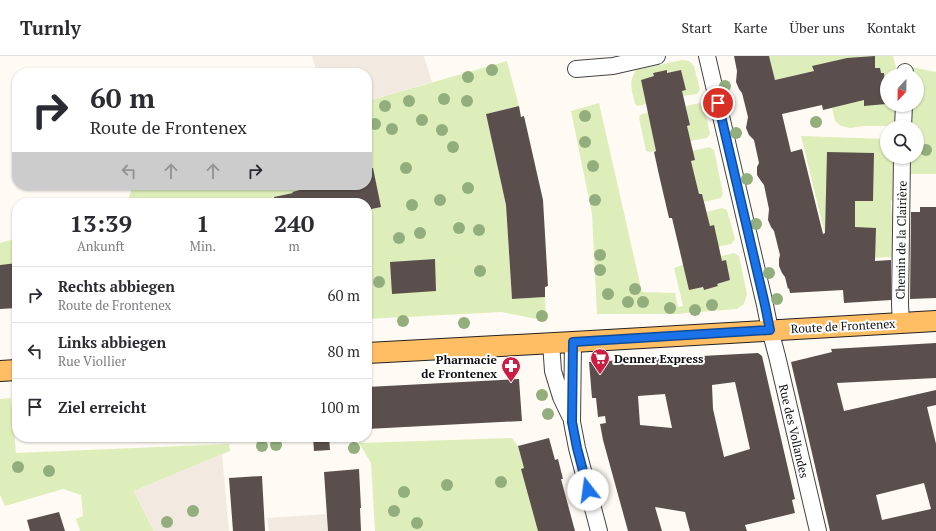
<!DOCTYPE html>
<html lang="de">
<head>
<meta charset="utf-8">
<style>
  :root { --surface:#fff; --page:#f7f7f7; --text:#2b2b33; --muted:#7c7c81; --line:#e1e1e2 }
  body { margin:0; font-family:"PT Serif",serif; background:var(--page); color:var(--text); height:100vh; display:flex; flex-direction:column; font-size:15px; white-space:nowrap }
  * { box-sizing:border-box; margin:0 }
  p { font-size:13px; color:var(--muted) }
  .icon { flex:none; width:22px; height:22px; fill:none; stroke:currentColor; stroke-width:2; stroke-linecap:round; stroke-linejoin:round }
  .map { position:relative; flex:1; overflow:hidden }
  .sheet { position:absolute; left:12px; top:142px; width:360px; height:244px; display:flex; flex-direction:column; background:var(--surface); border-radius:16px; box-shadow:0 1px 3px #0004 }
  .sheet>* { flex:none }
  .hud { position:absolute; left:12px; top:12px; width:360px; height:122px; border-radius:16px; box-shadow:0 1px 3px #0004; background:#fff; color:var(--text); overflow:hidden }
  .needle { width:26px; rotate:202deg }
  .fabs { position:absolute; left:880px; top:12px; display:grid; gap:8px }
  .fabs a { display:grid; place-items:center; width:44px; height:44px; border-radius:50%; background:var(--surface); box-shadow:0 1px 3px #0004; font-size:20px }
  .pin { position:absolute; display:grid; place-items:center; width:34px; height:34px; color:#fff; margin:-17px; border:2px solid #fff; border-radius:50%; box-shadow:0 1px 4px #0007 }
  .me { position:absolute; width:44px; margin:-22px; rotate:345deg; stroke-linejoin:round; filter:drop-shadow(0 0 3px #0008) }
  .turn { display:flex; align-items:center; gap:14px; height:84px; padding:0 12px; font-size:18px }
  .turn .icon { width:52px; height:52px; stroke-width:2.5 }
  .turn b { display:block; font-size:28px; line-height:34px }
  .lanes { display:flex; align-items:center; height:38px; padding:0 12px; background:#0003; justify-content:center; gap:20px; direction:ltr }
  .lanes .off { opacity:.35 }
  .eta { display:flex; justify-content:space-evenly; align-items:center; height:68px; text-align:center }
  .eta b { font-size:24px; font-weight:700; line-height:28px }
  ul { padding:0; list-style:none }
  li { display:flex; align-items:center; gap:12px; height:56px; padding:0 12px; border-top:1px solid var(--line) }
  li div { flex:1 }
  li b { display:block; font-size:15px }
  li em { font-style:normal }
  header { display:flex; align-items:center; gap:24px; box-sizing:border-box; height:56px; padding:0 20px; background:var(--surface); border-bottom:1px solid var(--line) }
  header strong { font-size:19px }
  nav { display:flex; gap:22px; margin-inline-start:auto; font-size:14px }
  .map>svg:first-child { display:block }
  .green { fill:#deeeba }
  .plaza { fill:#f2eae1 }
  .building { fill:#5a4f4c; fill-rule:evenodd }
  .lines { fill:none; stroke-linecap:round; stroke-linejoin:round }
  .minor-casing { stroke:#444; stroke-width:18 }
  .major-casing { stroke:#222; stroke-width:22 }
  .minor { stroke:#fff; stroke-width:16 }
  .major { stroke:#ffbe64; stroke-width:20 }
  .tree { fill:#93ae7d }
  .route-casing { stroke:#114b97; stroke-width:10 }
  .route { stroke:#1a73e8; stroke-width:7 }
  .labels { text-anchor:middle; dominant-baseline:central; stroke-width:4; stroke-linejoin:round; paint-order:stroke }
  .street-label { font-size:12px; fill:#111; stroke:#fff }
  .poi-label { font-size:12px; font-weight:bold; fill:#111; stroke:#fff; text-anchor:start }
</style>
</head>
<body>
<header>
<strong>Turnly</strong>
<nav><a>Start</a><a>Karte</a><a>Über uns</a><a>Kontakt</a></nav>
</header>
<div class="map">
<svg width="936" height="475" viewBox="0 0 936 475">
  <rect width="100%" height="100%" fill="#fffbf4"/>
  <path class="green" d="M769 0H893L898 19H887V49H898V64L893 70H864L850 72 841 70 835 65 832 52 850 47 839 4 813 10 814 15 775 24Z
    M682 4 689 5 694 10 700 34 697 38 683 40 682 35 686 34 681 14 641 24 646 48 638 50 635 48C632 35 628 26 636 14Z
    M507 5 519 50 486 58 506 149 512 243 545 241 546 265 502 256 367 263V154L381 151 374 120 367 121V45Z
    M912 11 936 16V118H911V101H917V71H911V49H917V19H912Z
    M599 47 642 236 675 237 678 251 683 250 674 212 687 207 704 234 718 230 717 228 730 224 726 205H722L721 200 734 197 739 200 747 238 744 248 737 253 686 257 679 258H597L592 158 571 55Z
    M700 47 704 49 710 78 707 82 690 85 687 70 690 69 686 50Z
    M651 56 657 95 649 96 646 95 639 62 641 58Z
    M801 80 887 83V101H897L896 142 891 145 892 161 896 165 895 201 831 203Z
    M709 91 714 94 723 137 721 142 704 146 702 138H699L691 105 692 95Z
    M143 129H330L248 147H127L132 132Z
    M722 152 727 154 735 183 731 188 718 191 710 170 707 156Z
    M17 182V207L0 209V187Z
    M11 342 16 397 229 388 230 395 134 435 154 475H80L76 463 83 460 81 439 63 433 5 450 0 439V343Z
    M512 382 518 390 524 412 538 475H375L371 407 359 387Z"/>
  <path class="plaza" d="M312 0H424L432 26 367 45V17H317Z
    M222 398 229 475H154L134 435Z
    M327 458 328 475H269L267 462Z"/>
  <path class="building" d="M734 0H769L775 24 814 15 812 10 847 2 875 0V12H880L881 17H884L886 48 864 50V44L823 54 822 49 782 58 791 96 802 93 823 178 825 177 827 96 874 97 873 145H855V171L876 172 875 205 891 204V244L844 247 843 234 790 237 789 232 788 233 785 221 782 217 779 210V203L780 199 774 175 771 171 768 164 769 153 764 129 761 125 757 119V111L759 107 754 84 749 79 746 72 748 61 742 37 739 33 736 26 737 15Z
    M667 14V17L681 14 686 34 682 35 690 69 687 70 695 104 691 105 699 138H702L710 170 714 169 722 205 726 204 730 224 717 228 718 230 704 234 703 231 689 234 672 162H669L659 119 654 96 656 95 641 24 654 20 653 17Z
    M519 50 521 61 524 60 543 144 548 230 545 231V241L512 243 506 149 486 58Z
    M373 112 381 151 367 154V147H275L274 141 293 137 292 136 308 132V134L332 129H367V113Z
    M920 151H936V242L910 243 911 156H920Z
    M435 203 436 235 392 238 390 206Z
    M17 207V252L0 253V209Z
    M936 287V322L837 327 844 355 936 334V349L927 351 936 388V475H830L791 306 832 296 831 293ZM924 427 931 453 882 464 876 439Z
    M758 297 762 300 795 443 792 444 795 457 745 469 747 475H690L685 456 655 451 662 475H628L603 384 600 368 606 367 605 360 598 361 596 342H592L589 306ZM735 326 750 393 724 401 713 353 712 329ZM665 338 672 372 640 369 638 340Z
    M519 323 522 365 367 373V331Z
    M313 381H329L330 394 314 395Z
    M549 382 555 404 558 403 563 423H561L575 475H538L521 413 524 412 518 390Z
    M359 413 361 452H360L361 475H328L324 416Z
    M262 420 265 475H233L229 422Z
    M59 456 65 475H30L27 464Z"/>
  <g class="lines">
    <g class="minor-casing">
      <path id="minor" d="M707 0 765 249 770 274 777 300 818 475
        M576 13 613 10 657 0
        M905 19V16
        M903 71 904 49
        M901 267 900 249 902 101
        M573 286 572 366 577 392 599 475
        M551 287 553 315 561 341 570 360"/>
    </g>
    <g class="major-casing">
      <path id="major" d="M367 297 573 286 936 265
        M0 315 17 314"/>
    </g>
    <use href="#minor" class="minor"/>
    <use href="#major" class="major"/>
  </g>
  <g class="tree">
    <circle cx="492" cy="14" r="6"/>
    <circle cx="468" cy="21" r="6"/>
    <circle cx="725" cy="30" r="6"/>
    <circle cx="444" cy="43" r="6"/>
    <circle cx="409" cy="45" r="6"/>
    <circle cx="467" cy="45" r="6"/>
    <circle cx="385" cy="50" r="6"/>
    <circle cx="585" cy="60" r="6"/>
    <circle cx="422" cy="64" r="6"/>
    <circle cx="816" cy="66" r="6"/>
    <circle cx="375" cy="68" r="6"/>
    <circle cx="392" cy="73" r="6"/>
    <circle cx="442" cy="74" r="6"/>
    <circle cx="736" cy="77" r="6"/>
    <circle cx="585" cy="86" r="6"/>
    <circle cx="453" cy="91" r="6"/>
    <circle cx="926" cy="94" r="6"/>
    <circle cx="593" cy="110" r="6"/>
    <circle cx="406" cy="112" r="6"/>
    <circle cx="747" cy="123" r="6"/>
    <circle cx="468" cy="132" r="6"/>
    <circle cx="440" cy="144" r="6"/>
    <circle cx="595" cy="144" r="6"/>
    <circle cx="412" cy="149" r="6"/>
    <circle cx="756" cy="168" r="6"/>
    <circle cx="459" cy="172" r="6"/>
    <circle cx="479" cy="174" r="6"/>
    <circle cx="420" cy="177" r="6"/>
    <circle cx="399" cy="182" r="6"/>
    <circle cx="600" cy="199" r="6"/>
    <circle cx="600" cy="214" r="6"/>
    <circle cx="480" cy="215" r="6"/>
    <circle cx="769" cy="217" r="6"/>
    <circle cx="379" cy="226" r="6"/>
    <circle cx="635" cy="233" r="6"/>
    <circle cx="608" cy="238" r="6"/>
    <circle cx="777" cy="243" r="6"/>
    <circle cx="628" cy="246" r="6"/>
    <circle cx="643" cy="246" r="6"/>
    <circle cx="712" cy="249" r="6"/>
    <circle cx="670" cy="252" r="6"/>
    <circle cx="695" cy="254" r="6"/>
    <circle cx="542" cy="260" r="6"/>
    <circle cx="403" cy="265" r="6"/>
    <circle cx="464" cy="267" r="6"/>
    <circle cx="542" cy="339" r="6"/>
    <circle cx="548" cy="358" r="6"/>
    <circle cx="276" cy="389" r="6"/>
    <circle cx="262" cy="390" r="6"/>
    <circle cx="354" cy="392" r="6"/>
    <circle cx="18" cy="411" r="6"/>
    <circle cx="49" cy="415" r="6"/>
    <circle cx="501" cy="426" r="6"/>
    <circle cx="447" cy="429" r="6"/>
    <circle cx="404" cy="436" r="6"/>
    <circle cx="193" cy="455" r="6"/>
    <circle cx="394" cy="455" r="6"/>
    <circle cx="167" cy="466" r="6"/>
    <circle cx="417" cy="467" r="6"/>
  </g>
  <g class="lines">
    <g class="route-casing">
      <path id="route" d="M588 434 577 392 572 366 573 286 770 274 765 249 718 47"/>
    </g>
    <use href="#route" class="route"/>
  </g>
  <defs>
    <g id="supermarket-pin" transform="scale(1)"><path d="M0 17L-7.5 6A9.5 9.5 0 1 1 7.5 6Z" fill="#cc1d44" stroke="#fff"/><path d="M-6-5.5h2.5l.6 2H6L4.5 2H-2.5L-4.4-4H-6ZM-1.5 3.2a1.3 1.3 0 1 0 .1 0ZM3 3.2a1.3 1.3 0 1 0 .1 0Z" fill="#fff"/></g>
    <g id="pharmacy-pin" transform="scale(1)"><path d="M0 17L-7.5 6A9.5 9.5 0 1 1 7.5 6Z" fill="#cc1d44" stroke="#fff"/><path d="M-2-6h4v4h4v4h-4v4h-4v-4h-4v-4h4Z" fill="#fff"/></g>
  </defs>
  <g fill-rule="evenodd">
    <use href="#supermarket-pin" x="600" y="302"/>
    <use href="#pharmacy-pin" x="511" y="310"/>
  </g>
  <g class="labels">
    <g class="street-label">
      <text transform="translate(901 184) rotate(-89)">Chemin de la Clairière</text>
      <text transform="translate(843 270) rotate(-3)">Route de Frontenex</text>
      <text transform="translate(794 375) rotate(77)">Rue des Vollandes</text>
    </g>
    <g class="poi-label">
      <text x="614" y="302">Denner Express</text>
      <text x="497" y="303" text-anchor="end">Pharmacie<tspan x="497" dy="14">de Frontenex</tspan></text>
    </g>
  </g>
</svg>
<div class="fabs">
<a><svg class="needle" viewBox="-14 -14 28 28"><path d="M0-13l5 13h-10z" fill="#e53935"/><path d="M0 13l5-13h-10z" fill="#7c7c81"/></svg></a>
<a><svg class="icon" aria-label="search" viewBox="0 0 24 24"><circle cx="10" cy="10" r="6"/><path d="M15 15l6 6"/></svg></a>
</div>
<div class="pin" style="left:718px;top:47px;background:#d93025"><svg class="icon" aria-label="arrive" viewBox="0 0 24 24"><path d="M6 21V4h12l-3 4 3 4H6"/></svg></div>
<svg class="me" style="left:588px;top:434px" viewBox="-20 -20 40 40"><circle r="19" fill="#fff"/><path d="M0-13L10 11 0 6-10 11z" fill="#1a73e8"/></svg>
<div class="hud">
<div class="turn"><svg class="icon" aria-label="right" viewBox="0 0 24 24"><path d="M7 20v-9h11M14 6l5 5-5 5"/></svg><div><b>60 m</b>Route de Frontenex</div></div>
<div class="lanes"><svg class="icon off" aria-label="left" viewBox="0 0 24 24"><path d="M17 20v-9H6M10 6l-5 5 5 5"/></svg><svg class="icon off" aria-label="ahead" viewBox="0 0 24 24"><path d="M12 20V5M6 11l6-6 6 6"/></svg><svg class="icon off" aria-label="ahead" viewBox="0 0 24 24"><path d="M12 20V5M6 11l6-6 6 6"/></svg><svg class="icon" aria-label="right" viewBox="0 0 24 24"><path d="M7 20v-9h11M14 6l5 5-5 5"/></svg></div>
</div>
<section class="sheet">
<div class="eta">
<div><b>13:39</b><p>Ankunft</p></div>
<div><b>1</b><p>Min.</p></div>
<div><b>240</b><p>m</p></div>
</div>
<ul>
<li><svg class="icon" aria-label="right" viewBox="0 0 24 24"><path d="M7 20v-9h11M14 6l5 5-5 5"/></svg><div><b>Rechts abbiegen</b><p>Route de Frontenex</p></div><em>60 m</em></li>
<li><svg class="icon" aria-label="left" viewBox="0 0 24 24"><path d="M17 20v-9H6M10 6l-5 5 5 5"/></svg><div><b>Links abbiegen</b><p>Rue Viollier</p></div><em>80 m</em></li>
<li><svg class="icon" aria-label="arrive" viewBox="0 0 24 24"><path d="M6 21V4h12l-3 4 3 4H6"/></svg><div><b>Ziel erreicht</b></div><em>100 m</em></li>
</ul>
</section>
</div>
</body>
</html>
